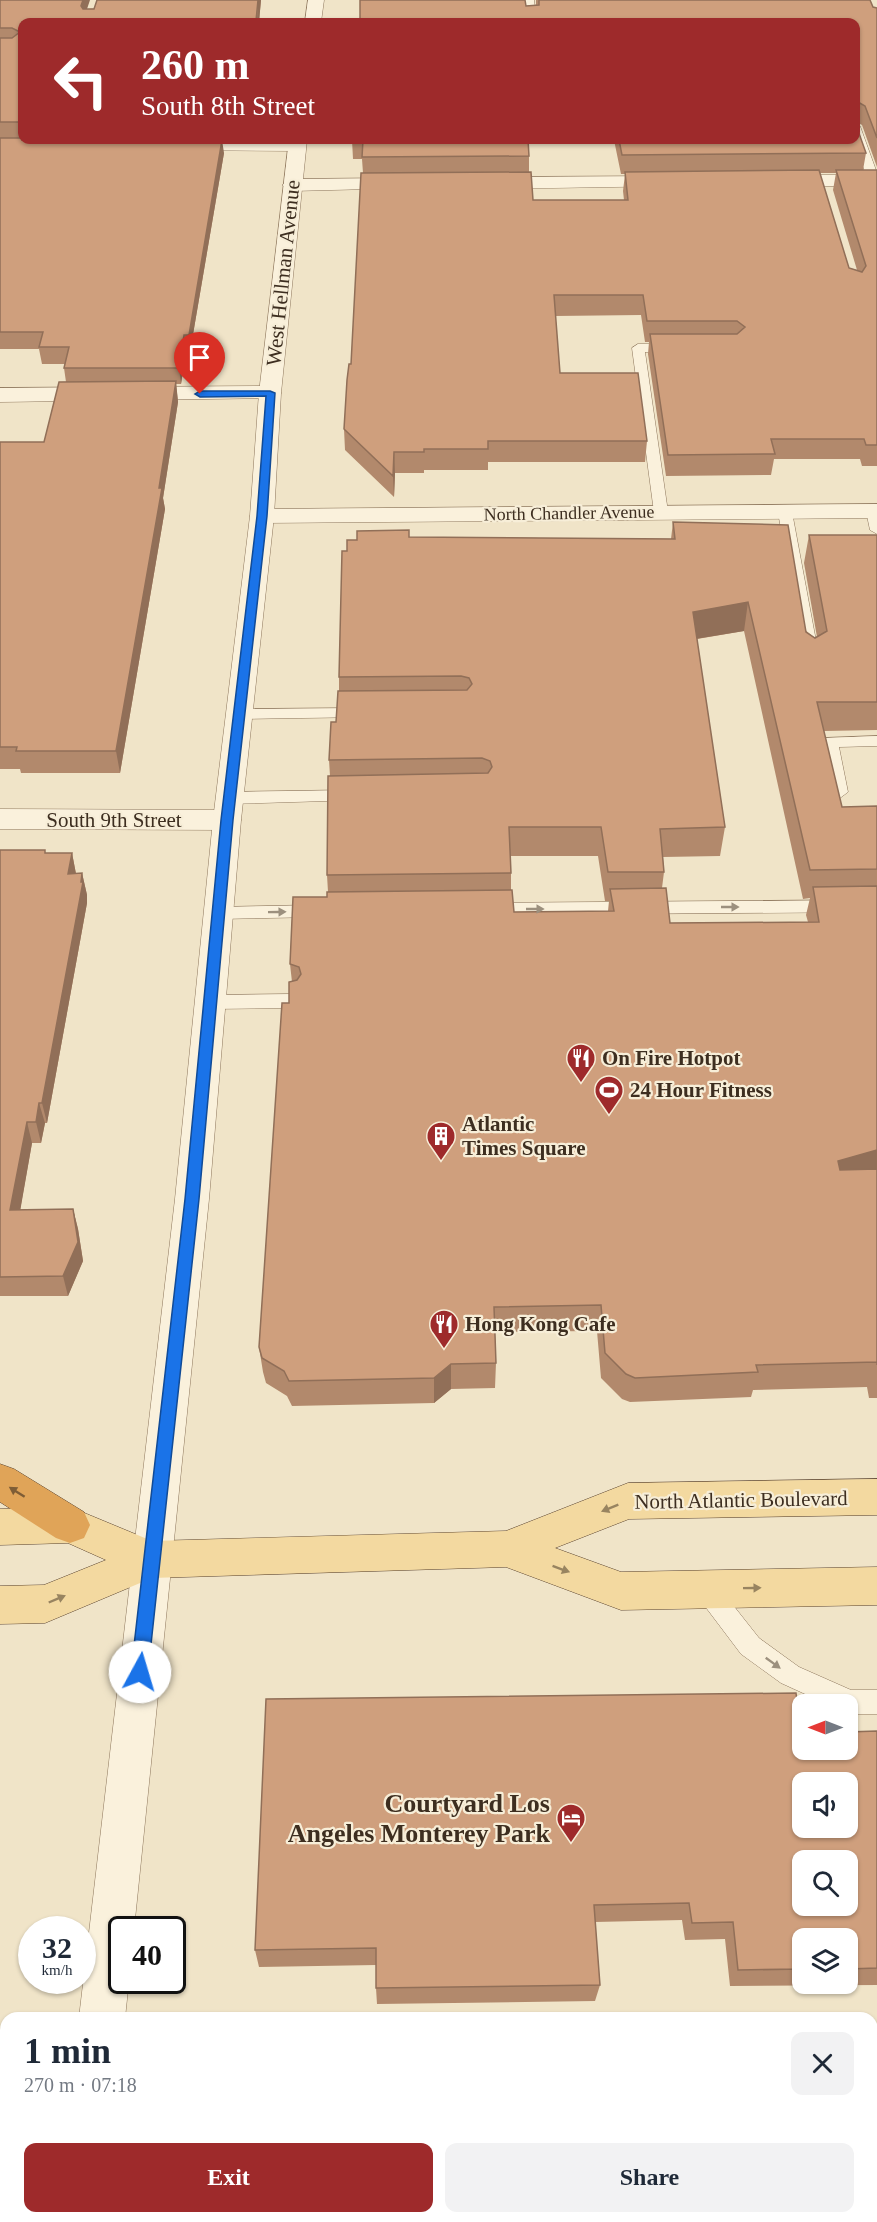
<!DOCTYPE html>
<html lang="en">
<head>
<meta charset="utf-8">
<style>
  :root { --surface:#fff; --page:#f2f2f3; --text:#1f2937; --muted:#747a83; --accent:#9e2a2b }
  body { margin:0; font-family:"Times New Roman",serif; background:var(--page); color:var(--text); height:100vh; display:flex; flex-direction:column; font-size:22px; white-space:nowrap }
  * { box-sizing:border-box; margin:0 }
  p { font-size:20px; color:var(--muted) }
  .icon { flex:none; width:33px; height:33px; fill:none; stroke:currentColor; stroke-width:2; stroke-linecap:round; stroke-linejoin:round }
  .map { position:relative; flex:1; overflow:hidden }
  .drawer { position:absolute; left:0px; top:2012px; width:878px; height:212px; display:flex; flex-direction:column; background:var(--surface); border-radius:18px 18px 0 0; box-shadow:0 2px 4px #0004 }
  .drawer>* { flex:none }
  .guide { position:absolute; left:18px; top:18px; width:842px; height:126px; border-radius:12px; box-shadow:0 2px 4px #0004; background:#9e2a2b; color:#fff; overflow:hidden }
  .needle { width:39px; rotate:270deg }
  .controls { position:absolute; left:792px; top:1694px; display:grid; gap:12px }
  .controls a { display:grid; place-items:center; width:66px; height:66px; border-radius:12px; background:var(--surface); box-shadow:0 2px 4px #0004; font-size:30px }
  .speed { position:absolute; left:18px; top:1916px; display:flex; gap:12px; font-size:30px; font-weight:700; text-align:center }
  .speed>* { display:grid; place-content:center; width:78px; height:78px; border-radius:50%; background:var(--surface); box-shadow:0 2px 4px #0004; line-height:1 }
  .speed small { font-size:15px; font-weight:400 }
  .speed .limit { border:3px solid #111; border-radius:9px; background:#fff; color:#111 }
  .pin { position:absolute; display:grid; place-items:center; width:51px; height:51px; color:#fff; margin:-62px -26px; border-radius:50% 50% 50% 0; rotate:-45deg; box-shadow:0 0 6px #0007 }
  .pin .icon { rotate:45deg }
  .me { position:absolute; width:66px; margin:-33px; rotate:6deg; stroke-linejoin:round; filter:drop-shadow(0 0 4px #0008) }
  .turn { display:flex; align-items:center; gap:21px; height:126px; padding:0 24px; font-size:27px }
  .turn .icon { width:78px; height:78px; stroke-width:2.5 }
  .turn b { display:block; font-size:42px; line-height:51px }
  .round { display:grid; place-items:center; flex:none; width:63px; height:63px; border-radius:12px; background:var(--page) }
  .overview { display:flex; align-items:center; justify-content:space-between; height:102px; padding:0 24px }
  h1 { font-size:36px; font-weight:700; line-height:45px }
  .button { display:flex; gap:12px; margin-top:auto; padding:12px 24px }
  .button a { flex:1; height:69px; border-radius:12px; background:var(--accent); color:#fff; font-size:24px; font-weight:700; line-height:69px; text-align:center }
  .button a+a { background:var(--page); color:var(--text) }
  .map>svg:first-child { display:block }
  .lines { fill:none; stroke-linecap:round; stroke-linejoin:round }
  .service-casing { stroke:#8d765c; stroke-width:1 }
  .minor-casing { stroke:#8d765c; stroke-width:1 }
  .tertiary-casing { stroke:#8d765c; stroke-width:1 }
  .primary-casing { stroke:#5b4430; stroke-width:1 }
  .motorway-casing { stroke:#5b4430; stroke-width:1 }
  .service { fill:#faf1dc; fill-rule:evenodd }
  .minor { fill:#faf1dc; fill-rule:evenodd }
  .tertiary { fill:#faf1dc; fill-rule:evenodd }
  .primary { fill:#f3d9a0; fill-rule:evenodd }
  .motorway { fill:#e0a458; fill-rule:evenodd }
  .wall { fill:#b2896c; fill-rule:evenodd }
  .shaded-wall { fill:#916f58 }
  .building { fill:#cf9f7d; stroke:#916f58; stroke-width:1.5; fill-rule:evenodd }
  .oneway { fill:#9c907e }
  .oneway2 { fill:#7e5d36 }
  .oneway3 { fill:#988460 }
  .route { fill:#1a73e8; stroke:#114b97; stroke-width:1.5 }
  .labels { text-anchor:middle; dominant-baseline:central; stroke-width:4.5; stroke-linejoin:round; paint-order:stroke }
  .far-street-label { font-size:18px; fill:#3d2e20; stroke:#f7eed8 }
  .street-label { font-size:21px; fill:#3d2e20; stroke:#f7eed8 }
  .poi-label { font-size:21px; font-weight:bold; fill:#3d2e20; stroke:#f7eed8; text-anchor:start }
  .near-poi-label { font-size:26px; font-weight:bold; fill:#3d2e20; stroke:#f7eed8; text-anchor:end }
</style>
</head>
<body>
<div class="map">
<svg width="877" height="2222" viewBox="0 0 877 2222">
  <rect width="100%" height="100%" fill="#f0e4c8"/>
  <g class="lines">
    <g class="service-casing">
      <path id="service" d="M524 0H534L537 22H527Z
        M855 123 860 126 877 173V184L868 181 854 140Z
        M638 344H674L680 348 674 352H645L668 512 661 516 654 512 632 348Z
        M873 507 877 508V534L870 530 866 511Z
        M785 508 792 512 819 657 811 662 803 657 778 512Z
        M362 708 370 713 368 717 239 719 231 714 239 709Z
        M877 736V746L839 747 848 792 840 798 834 796 822 742 824 738Z
        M353 790 359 792 361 796 359 800 229 804 221 798 229 792Z
        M877 900V912L488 915 482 913 479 909 482 905 488 903Z
        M318 905 324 907 327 911 324 915 318 917 218 919 212 917 209 913 212 909 218 907Z
        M292 994 299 996 301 1001 299 1006 292 1008 210 1009 203 1007 201 1002 203 997 210 995Z
        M706 1578 714 1581 759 1638 799 1667 851 1690H877V1714H850L848 1713V1704H827L781 1683 741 1654 698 1597 694 1589 698 1581Z
        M872 2049H877V2077H872Z"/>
    </g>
    <g class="minor-casing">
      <path id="minor" d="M179 140H297L306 145 297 151 172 150 170 146 172 142Z
        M777 175H877V187L770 185 767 181Z
        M668 176 675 178 678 182 675 186 486 189 476 183 486 177Z
        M404 178 414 184 411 188 292 191 282 185 292 179Z
        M270 386 278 388 281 393 278 398 0 402V388Z
        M877 504V518L262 523 253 521 250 516 253 511 262 509Z
        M0 809 227 810 237 813 241 820 237 827 227 830 0 829Z"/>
    </g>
    <g class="tertiary-casing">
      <path id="tertiary" d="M308 0H324L321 22H305Z
        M289 140H307L281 393 274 516 241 820 209 1199 134 1929H122V1980H129L125 2018H79L175 1199 213 820 250 516 259 393Z
        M58 2217H108L107 2222H57Z"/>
    </g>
    <g class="primary-casing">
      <path id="primary" d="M877 1479V1515L629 1519 555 1548 621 1572 877 1567V1605L621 1610 506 1567 152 1578 45 1623 0 1624V1586L44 1585 106 1560 68 1543 0 1545V1509L70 1507 152 1541 506 1531 628 1483Z"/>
    </g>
    <g class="motorway-casing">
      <path id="motorway" d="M0 1464 14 1469 84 1512 90 1525 84 1538 70 1543 56 1538 0 1502Z"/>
    </g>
    <use href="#service" class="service"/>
    <use href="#minor" class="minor"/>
    <use href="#tertiary" class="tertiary"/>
    <use href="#primary" class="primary"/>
    <use href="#motorway" class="motorway"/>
  </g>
  <path class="wall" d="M0 0 87 9 261 0 259 21 22 22V138H0Z
    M536 0H870L873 7 877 8V167L862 125 855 121 866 153 863 170H877V466H862L860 459H774L771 475 666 476 648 354 649 342H645L641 315 555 316 560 373 647 441 645 462H488V470H424V473H395L394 497 345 450 344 429 351 364 363 173 362 159H353L352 140H528L529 156V172L533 200H624L623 191 625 174H621L614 140H855L526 6 536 5ZM820 173H836L833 190 857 270 849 268Z
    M0 138 224 153 190 352H186L181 384H176L178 402 163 498 165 509 120 773H21L20 769H0V442H44L66 382 64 368 65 364H42L39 349H0Z
    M673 522 815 638 817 637 804 563 809 535H877V730L824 731 842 807 877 806V1398H869L867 1387 753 1390 751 1397 630 1402 622 1399 601 1378 597 1331 495 1332 496 1363 495 1388 451 1389 434 1403 292 1406 287 1396 266 1383 263 1372 259 1347 289 1003 292 982 290 964 327 897 328 892 327 875 330 776 329 760 336 722 339 691V677L347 551 357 540 409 537 671 539ZM744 631 803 899 810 898 806 915 808 922 670 923 662 888 664 872 663 857 720 856 725 827 697 639ZM510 856H598L605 901H609L608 911 514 912 511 890V873Z
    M0 850 46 853H72L76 874 82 873 87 895V903L47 1123H45L41 1143H32L20 1210 73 1209 78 1229 83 1261 68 1296H0Z
    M877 1731V1985L730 1986 725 1939 685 1940 682 1920 595 1922 600 1985 595 2001 377 2004 376 1988V1965L259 1967 255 1950 801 1732ZM802 1938H848V1983H802Z"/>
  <path class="shaded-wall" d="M83 0H90L83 21 81 6Z
    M258 0H261L259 22H257Z
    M222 140 224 153 190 352 189 335Z
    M184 335 186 352 181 384 179 368Z
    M176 381 178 402 163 498 165 509 120 773 116 751Z
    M394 452 395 473 394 497 393 476Z
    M748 602 744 631 689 640 693 612Z
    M72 853 76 874H68Z
    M82 873 87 895V903L47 1123 42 1103Z
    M39 1103 45 1123 41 1143 36 1122Z
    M27 1122 32 1143 17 1229 10 1210Z
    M877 1150V1175L831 1188 838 1161Z
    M73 1209 78 1229 83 1261 68 1296 63 1276Z
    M451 1364V1389L434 1403V1378Z"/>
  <path class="building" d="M0 0H83L81 6 83 9H94L97 0H258L256 21H262V22H22V122H0V38H12L20 32 12 28H0Z
    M360 0H525L526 6 539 5V0H870L873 7 877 8V138L865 106 858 102 855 122 866 153 622 155 619 140H855V22H360Z
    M0 138H22V140H222L189 335H184L179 368H64L69 347H39L43 332H0Z
    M352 140H528L529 156 362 157 363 140Z
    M819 170 849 268 862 272 866 266 836 170H877V445H866L864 439H771L775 454 668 455 650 334H737L745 327 737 321H647L643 295H554L560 373H638L647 441H488V449H424V452H394L393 476 344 429 347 380 349 364H351L361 173 531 172 533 200H628L625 172Z
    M176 381 159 488H162L116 751H16L17 747H0V442H44L59 382Z
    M673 522 788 525 806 632 815 638 827 631 809 535H877V702H817L842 807 877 806V869L810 870 748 602 693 612 725 827 660 829 664 872H608L601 827H509L511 873 327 875 328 776 488 773 492 767 490 761 482 758 329 760 331 722H336L338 691 467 690 472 684 469 678 461 676 339 677 342 551H347V540H357V531L409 530V537L675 539Z
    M0 850H45V853H72L68 874 82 873 81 882H83L42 1103H39L36 1122H27L10 1210 73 1209 78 1242 63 1276 0 1277Z
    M877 886V1150L838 1161 840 1170 877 1169V1365V1362L756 1365 758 1372 635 1378 626 1374 605 1353 601 1305 494 1307 496 1363 451 1364 434 1378 289 1381 284 1371 262 1358 259 1347 282 1003H289V982L297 980 301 974 299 967 290 964 293 897H327V892L512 890 514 912 614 911 610 889 666 888 670 923 819 922 813 887Z
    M796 1693 801 1732H802V1749H848V1732L877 1731V1968L848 1969V1938H802V1969L738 1970 733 1922 692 1923 689 1903 594 1905 600 1985 376 1988V1948L255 1950 266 1699ZM802 1782H848V1827H802ZM802 1860H848V1905H802Z
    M293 2217H580V2222H293Z"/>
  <defs><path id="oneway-solid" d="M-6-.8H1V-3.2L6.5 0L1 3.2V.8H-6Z" transform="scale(1.5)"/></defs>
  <g class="oneway">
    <use href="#oneway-solid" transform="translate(730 907)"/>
    <use href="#oneway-solid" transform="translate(535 909)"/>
    <use href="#oneway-solid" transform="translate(277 912) rotate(-1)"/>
    <use href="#oneway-solid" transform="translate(773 1663) rotate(36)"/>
  </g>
  <use class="oneway2" href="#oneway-solid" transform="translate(17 1492) rotate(-148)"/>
  <g class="oneway3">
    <use href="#oneway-solid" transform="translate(610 1508) rotate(158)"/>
    <use href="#oneway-solid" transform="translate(561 1569) rotate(20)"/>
    <use href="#oneway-solid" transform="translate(752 1588) rotate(-1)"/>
    <use href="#oneway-solid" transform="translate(57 1599) rotate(-23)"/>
  </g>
  <path class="route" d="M270 391 275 393 267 516 233 820 199 1199 148 1672 146 1678 140 1681 134 1678 131 1672 185 1199 221 820 257 516 266 396 200 397 195 394 200 391Z"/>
  <defs>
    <g id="restaurant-pin" transform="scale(1.5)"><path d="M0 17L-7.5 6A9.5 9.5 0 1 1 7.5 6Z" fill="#9e2a2b" stroke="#f7eed8"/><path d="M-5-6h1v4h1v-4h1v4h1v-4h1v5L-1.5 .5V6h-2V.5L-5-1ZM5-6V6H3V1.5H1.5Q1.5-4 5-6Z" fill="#fff"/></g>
    <g id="stadium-pin" transform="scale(1.5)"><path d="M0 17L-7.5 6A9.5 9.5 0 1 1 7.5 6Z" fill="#9e2a2b" stroke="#f7eed8"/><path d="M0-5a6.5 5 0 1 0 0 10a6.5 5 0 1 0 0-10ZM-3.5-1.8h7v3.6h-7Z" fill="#fff"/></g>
    <g id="building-pin" transform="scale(1.5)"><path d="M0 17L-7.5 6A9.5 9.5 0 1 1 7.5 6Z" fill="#9e2a2b" stroke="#f7eed8"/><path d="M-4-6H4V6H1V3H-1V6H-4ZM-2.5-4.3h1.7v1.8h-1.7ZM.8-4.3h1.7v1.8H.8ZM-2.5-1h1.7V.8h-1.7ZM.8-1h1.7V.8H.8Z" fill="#fff"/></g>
    <g id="hotel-pin" transform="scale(1.5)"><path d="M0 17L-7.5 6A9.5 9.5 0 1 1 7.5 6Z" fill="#9e2a2b" stroke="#f7eed8"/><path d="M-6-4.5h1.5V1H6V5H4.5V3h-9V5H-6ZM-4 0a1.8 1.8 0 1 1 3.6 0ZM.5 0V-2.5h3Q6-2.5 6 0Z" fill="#fff"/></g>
  </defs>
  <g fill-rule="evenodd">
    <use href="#restaurant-pin" x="581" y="1058"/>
    <use href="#stadium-pin" x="609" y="1090"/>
    <use href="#building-pin" x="441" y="1136"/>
    <use href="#restaurant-pin" x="444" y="1324"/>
    <use href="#hotel-pin" x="571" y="1818"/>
  </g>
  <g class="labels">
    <g class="far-street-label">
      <text transform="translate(569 513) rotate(-1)">North Chandler Avenue</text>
    </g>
    <g class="street-label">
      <text transform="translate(283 273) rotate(-84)">West Hellman Avenue</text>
      <text x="114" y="820">South 9th Street</text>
      <text transform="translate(741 1500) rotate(-1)">North Atlantic Boulevard</text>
    </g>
    <g class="poi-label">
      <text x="602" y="1058">On Fire Hotpot</text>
      <text x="630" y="1090">24 Hour Fitness</text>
      <text x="462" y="1124">Atlantic<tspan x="462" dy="24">Times Square</tspan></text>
      <text x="465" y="1324">Hong Kong Cafe</text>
    </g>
    <g class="near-poi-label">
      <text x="550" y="1803">Courtyard Los<tspan x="550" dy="30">Angeles Monterey Park</tspan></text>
    </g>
  </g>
</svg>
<div class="controls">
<a><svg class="needle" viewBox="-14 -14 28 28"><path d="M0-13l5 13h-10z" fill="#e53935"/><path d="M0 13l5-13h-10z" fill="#747a83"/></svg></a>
<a><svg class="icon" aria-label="sound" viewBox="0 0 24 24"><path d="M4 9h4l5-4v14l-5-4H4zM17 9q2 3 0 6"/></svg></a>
<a><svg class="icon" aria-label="search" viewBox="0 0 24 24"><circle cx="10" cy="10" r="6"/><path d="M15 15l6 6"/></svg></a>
<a><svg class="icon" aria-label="layers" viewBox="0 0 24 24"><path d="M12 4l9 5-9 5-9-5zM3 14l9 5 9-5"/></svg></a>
</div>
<div class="speed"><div>32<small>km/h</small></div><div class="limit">40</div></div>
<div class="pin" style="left:200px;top:394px;background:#d93025"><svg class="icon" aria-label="arrive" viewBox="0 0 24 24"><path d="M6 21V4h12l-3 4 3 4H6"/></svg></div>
<svg class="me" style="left:140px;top:1672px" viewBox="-20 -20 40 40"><circle r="19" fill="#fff"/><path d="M0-13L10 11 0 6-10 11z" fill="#1a73e8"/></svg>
<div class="guide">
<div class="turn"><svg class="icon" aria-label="left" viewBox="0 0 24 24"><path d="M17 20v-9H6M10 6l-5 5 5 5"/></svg><div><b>260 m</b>South 8th Street</div></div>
</div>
<section class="drawer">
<div class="overview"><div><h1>1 min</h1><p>270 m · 07:18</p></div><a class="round"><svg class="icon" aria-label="close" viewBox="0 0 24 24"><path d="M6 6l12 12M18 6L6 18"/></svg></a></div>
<div class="button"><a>Exit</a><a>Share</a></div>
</section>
</div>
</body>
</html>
